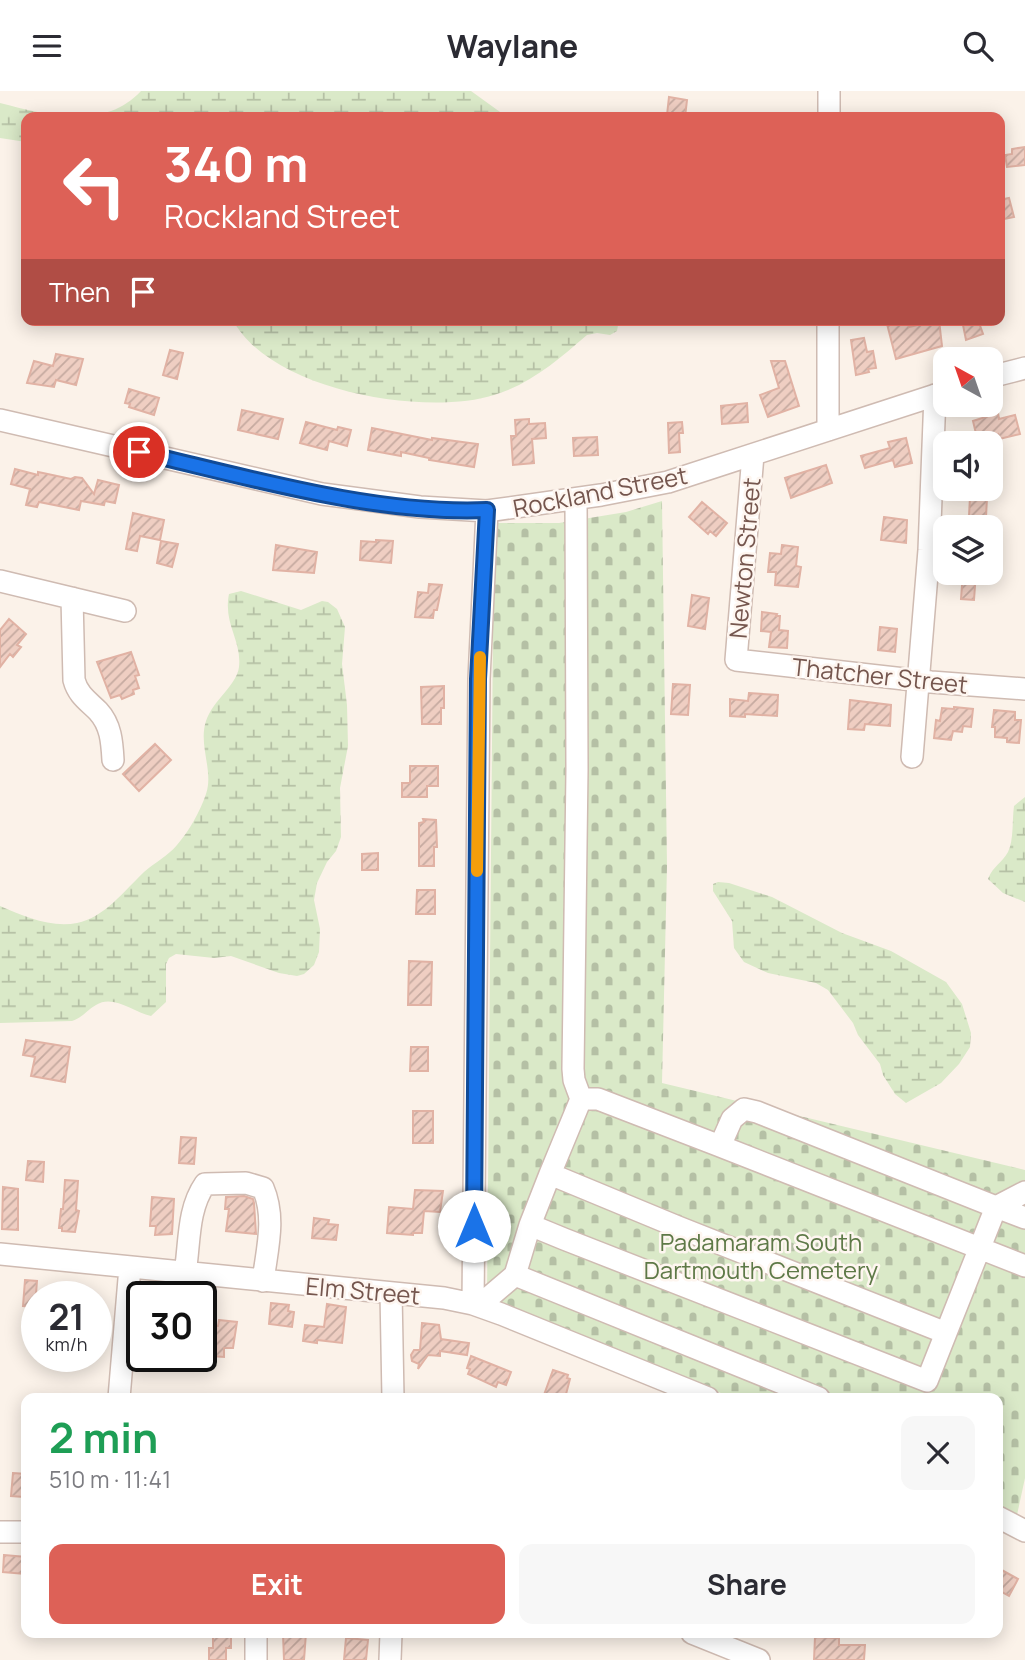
<!DOCTYPE html>
<html lang="en">
<head>
<meta charset="utf-8">
<style>
  :root { --surface:#fff; --page:#f7f7f7; --text:#2b2b33; --muted:#7c7c81; --accent:#dd6157 }
  body { margin:0; font-family:Manrope,sans-serif; background:var(--page); color:var(--text); height:100vh; display:flex; flex-direction:column; font-size:26px; white-space:nowrap }
  * { box-sizing:border-box; margin:0 }
  p { font-size:23px; color:var(--muted) }
  .icon { flex:none; width:38px; height:38px; fill:none; stroke:currentColor; stroke-width:2; stroke-linecap:round; stroke-linejoin:round }
  .map { position:relative; flex:1; overflow:hidden }
  .details { position:absolute; left:21px; top:1302px; width:982px; height:245px; display:flex; flex-direction:column; background:var(--surface); border-radius:14px; box-shadow:0 4px 18px #0003 }
  .details>* { flex:none }
  .guide { position:absolute; left:21px; top:21px; width:984px; height:214px; border-radius:14px; box-shadow:0 4px 18px #0003; background:#dd6157; color:#fff; overflow:hidden }
  .needle { width:46px; rotate:320deg }
  .fabs { position:absolute; left:933px; top:256px; display:grid; gap:14px }
  .fabs a { display:grid; place-items:center; width:70px; height:70px; border-radius:14px; background:var(--surface); box-shadow:0 4px 18px #0003; font-size:35px }
  .speed { position:absolute; left:21px; top:1190px; display:flex; gap:14px; font-size:35px; font-weight:700; text-align:center }
  .speed>* { display:grid; place-content:center; width:91px; height:91px; border-radius:50%; background:var(--surface); box-shadow:0 4px 18px #0003; line-height:1 }
  .speed small { font-size:18px; font-weight:400 }
  .speed .limit { border:4px solid #111; border-radius:10px; background:#fff; color:#111 }
  .pin { position:absolute; display:grid; place-items:center; width:60px; height:60px; color:#fff; margin:-30px; border:4px solid #fff; border-radius:50%; box-shadow:0 2px 7px #0007 }
  .me { position:absolute; width:77px; margin:-38px; rotate:0deg; stroke-linejoin:round; filter:drop-shadow(0 0 5px #0008) }
  .turn { display:flex; align-items:center; gap:24px; height:147px; padding:0 28px; font-size:32px }
  .turn .icon { width:91px; height:91px; stroke-width:2.5 }
  .turn b { display:block; font-size:49px; line-height:60px }
  .then { display:flex; align-items:center; height:66px; padding:0 28px; background:#0003; gap:14px; font-size:26px }
  .round { display:grid; place-items:center; flex:none; width:74px; height:74px; border-radius:14px; background:var(--page) }
  .headline { display:flex; align-items:center; justify-content:space-between; height:119px; padding:0 28px }
  h1 { font-size:42px; font-weight:700; line-height:52px; color:#1e9e55 }
  .button { display:flex; gap:14px; margin-top:auto; padding:14px 28px }
  .button a { flex:1; height:80px; border-radius:14px; background:var(--accent); color:#fff; font-size:28px; font-weight:700; line-height:80px; text-align:center }
  .button a+a { background:var(--page); color:var(--text) }
  header { display:flex; justify-content:space-between; align-items:center; height:91px; padding:0 28px; background:var(--surface); font-size:32px; font-weight:700 }
  .map>svg:first-child { display:block }
  .wetland { fill:url(#wetland-marsh) }
  .cemetery { fill:url(#cemetery-stones) }
  .building { fill:url(#building-hatch); stroke:#e1b2a4; stroke-width:2 }
  .lines { fill:none; stroke-linecap:round; stroke-linejoin:round }
  .minor-casing { stroke:#cfbbb2; stroke-width:24 }
  .minor { stroke:#fff; stroke-width:21 }
  .route-casing { stroke:#114b97; stroke-width:18 }
  .route { stroke:#1a73e8; stroke-width:12 }
  .slow { stroke:#f59e0b; stroke-width:12 }
  .labels { text-anchor:middle; dominant-baseline:central; stroke-width:5; stroke-linejoin:round; paint-order:stroke }
  .street-label { font-size:24px; fill:#75564e; stroke:#fef6f0 }
  .park-label { font-size:24px; fill:#5e7947; stroke:#fef6f0 }
</style>
</head>
<body>
<header><svg class="icon" aria-label="menu" viewBox="0 0 24 24"><path d="M4 6h16M4 12h16M4 18h16"/></svg>Waylane<svg class="icon" aria-label="search" viewBox="0 0 24 24"><circle cx="10" cy="10" r="6"/><path d="M15 15l6 6"/></svg></header>
<div class="map">
<svg width="1025" height="1569" viewBox="0 0 1025 1569">
  <defs>
    <pattern id="wetland-marsh" width="20" height="14" patternUnits="userSpaceOnUse" patternTransform="scale(1.75)"><rect width="20" height="14" fill="#dae9c8"/><path d="M1 5h8M5 5V1M11 12h8M15 12V8" fill="none" stroke="#b5c0a5"/></pattern>
    <pattern id="cemetery-stones" width="16" height="16" patternUnits="userSpaceOnUse" patternTransform="scale(1.75)"><rect width="16" height="16" fill="#dae9c8"/><path d="M2 7V4a2 2 0 0 1 4 0v3zM10 15v-3a2 2 0 0 1 4 0v3z" fill="#b5c0a5"/></pattern>
    <pattern id="building-hatch" width="6" height="6" patternUnits="userSpaceOnUse" patternTransform="scale(1.75)"><rect width="6" height="6" fill="#efcec2"/><path d="M-1 1l2-2M0 6l6-6M5 7l2-2" fill="none" stroke="#c6aaa0"/></pattern>
  </defs>
  <rect width="100%" height="100%" fill="#fbf2e9"/>
  <path class="wetland" d="M141 0H471L507 26H26V51L0 47V12C46 24 104 40 141 0Z
    M233 229H619L617 240 610 244 597 242 587 244C559 268 531 293 494 304 425 326 270 300 233 229Z
    M241 500 301 519 322 510 328 511 337 518 345 536 342 573 347 614 348 655 340 697 341 746 336 760 327 771 317 792 314 809 320 838 319 861 314 874 304 883 297 885 279 882 231 865 214 867 176 863 169 867 166 873V911L151 925C133 921 113 903 96 914 87 919 82 927 72 930L0 932V815C24 825 50 837 77 832 104 827 125 799 144 781 154 772 168 765 177 754 189 740 200 721 206 703 214 680 198 654 206 630 213 609 237 594 239 576 242 549 223 533 229 503Z
    M1025 706V811L1003 802 988 788C993 775 1002 772 1008 761 1014 749 1012 729 1014 715Z
    M718 791 729 792 772 806 842 842 891 860 946 891 962 913 971 942 970 956 959 973 941 992 906 1012 895 1003 883 984 880 973 858 944 853 932 828 899 816 892 768 882 744 871 734 857 732 830 713 800V793Z"/>
  <path class="cemetery" d="M662 410 667 775 662 992 1025 1079V1387L1017 1424 998 1416V1307H733L487 1206 494 432H559L626 421Z"/>
  <path class="building" d="M669 6 687 9 685 26 667 24Z
    M1025 56V74L1007 76 1005 64 1012 63V58Z
    M1009 107 1014 126 999 129V109Z
    M886 229H907L909 236 939 229 942 255 896 268Z
    M962 229H978L983 243 966 249Z
    M864 247 867 261 873 260 876 277 868 278 869 281 856 284 851 249Z
    M170 259 183 262 177 288 163 284Z
    M56 263 83 268 76 294 56 289 54 296 27 292 34 270 53 275Z
    M771 270H785L799 315 768 326 760 304 779 297Z
    M129 298 159 307 154 324 129 316 130 313 125 312Z
    M747 312 748 331 722 333 721 315Z
    M242 319 283 328 278 348 238 339Z
    M998 322 999 328 1015 324 1020 343 999 348 998 343 977 347 973 330Z
    M529 328V333L545 332 546 347 532 348 534 372 513 374 511 345H516L515 329Z
    M306 331 337 339 338 336 351 339 347 355 329 350 327 359 300 352Z
    M682 331 683 342H679L680 361 669 362 668 332Z
    M372 337 432 349V347L478 353 474 376 429 369V367L401 361V365L368 359Z
    M597 346 598 364 574 365 573 347Z
    M906 347 912 372 895 376 893 369 865 377 861 365 890 357 888 351Z
    M826 374 832 392 791 407 785 387Z
    M15 378 38 384V381L43 382 71 388 75 386 82 387 94 403 98 389 119 394 115 412 105 410 104 414 81 410 79 419 39 411 37 416 26 414 30 398 11 393Z
    M970 406 987 407 986 426 969 425Z
    M702 411 727 432 716 445 710 440 708 443 689 426Z
    M133 422 164 429 160 449 140 445 137 460 126 458Z
    M884 426 907 429 906 452 881 449Z
    M376 449 393 450 391 472 360 469 361 450 376 451Z
    M161 450 178 453 172 476 157 472Z
    M276 454 317 461 314 482 273 479Z
    M782 454 798 456 796 475 801 476 798 496 775 494 776 481H768L770 462 781 463Z
    M963 481H976L974 509 961 508Z
    M429 493 442 494 437 519H434L433 527 415 526 418 501 428 502Z
    M692 504 709 507 705 538 688 535Z
    M762 521 777 523 776 525H780L779 539 788 540 787 557 769 556 771 541 761 540Z
    M9 528 26 543 17 554 21 556 13 566 10 563 0 576V539Z
    M880 536 897 538 895 561 878 559Z
    M131 561 139 584 135 585 139 597 133 599 134 603 122 608 120 604 111 607 97 571Z
    M673 593 690 594 688 624 671 623Z
    M444 595V617H441V633H422L421 596Z
    M749 602 778 604 777 625 745 623V626L730 625V608L748 610Z
    M850 609 891 614 890 635 865 633 864 639 848 638Z
    M954 616 973 618 971 636 963 635 962 641 953 640 951 649 934 647 936 629 940 630 942 617 954 618Z
    M994 619 1015 621V629H1021L1019 652 1007 651V647L995 646V636H992Z
    M155 653 171 669 139 700 123 683Z
    M410 675H438V695H427V706H402V692H410Z
    M423 728 436 729 437 756H434V775H419V732L424 731Z
    M378 762V779H362V763Z
    M417 799H435V823H416Z
    M409 870 432 871 431 914H408Z
    M26 949 70 956 65 991 31 985 35 966 23 964Z
    M411 956H428V980H410Z
    M413 1020H433V1052H413Z
    M181 1046 196 1047 194 1073 179 1072Z
    M28 1070 44 1071 43 1091 26 1089Z
    M65 1089 78 1090 76 1119 79 1120 75 1141 62 1140V1137H59L61 1118H63Z
    M3 1096 18 1098V1139L2 1138Z
    M415 1099 443 1100 440 1121 424 1120 422 1142H413V1144L387 1142 389 1116 413 1118Z
    M244 1105 253 1108 254 1112 256 1143 226 1140 229 1118H225L226 1106Z
    M152 1106 174 1108 172 1143 155 1144 156 1135H150Z
    M314 1127 329 1129 328 1133 338 1134 336 1149 312 1147Z
    M25 1189 37 1190 35 1216 23 1215Z
    M271 1212 289 1214 288 1220 294 1221 292 1236 269 1233Z
    M327 1213 346 1216 342 1252 317 1249V1252L303 1250 305 1234 324 1236Z
    M219 1229 237 1231 233 1257H224V1266L211 1265V1256L201 1255V1234L218 1235Z
    M422 1232 439 1234 441 1248 469 1252 467 1264 440 1260V1265L428 1264 418 1278 419 1273 412 1270 411 1264 414 1259H420Z
    M471 1265 511 1281 506 1294 498 1291 496 1296 468 1283 470 1278 467 1277Z
    M553 1279 568 1284 567 1287 570 1288 565 1307H552L544 1304Z
    M13 1382 26 1383V1403L24 1406 11 1405Z
    M4 1464 26 1466 25 1483 3 1481Z
    M998 1477 1018 1488 1009 1505 998 1499Z
    M213 1542H231V1557H226V1569H209V1557H213Z
    M288 1542H306L304 1569H284L283 1543Z
    M815 1546 839 1547V1554H865L864 1569H814Z
    M346 1547 368 1549 366 1569H344Z"/>
  <g class="lines">
    <g class="minor-casing">
      <path id="minor" d="M829 26V0
        M828 229V339
        M990 286 1025 277
        M0 329 322 403 420 416 487 420 601 404 668 391 945 301
        M753 364 736 569 931 591 1025 598
        M576 408 577 679 573 978 574 989 581 1008 550 1083 678 1136 946 1242 996 1116 1025 1127
        M487 420 479 588 473 1213 488 1207 515 1184 819 1307
        M0 490 125 520
        M72 507 74 589C78 604 88 610 98 620 111 634 112 651 113 669
        M912 666 929 459 935 304
        M581 1008H598L720 1055
        M550 1083 530 1134 564 1148 927 1290 946 1242
        M1025 1101 996 1116 757 1021 744 1018 732 1028 720 1055 1025 1175
        M0 1163 444 1207 473 1213 501 1223 708 1307
        M185 1182C190 1152 187 1119 205 1093L246 1092 263 1097C276 1127 267 1158 263 1190
        M515 1184 530 1134
        M391 1202 393 1307
        M119 1307 130 1176
        M998 1426 1025 1440
        M0 1441H26
        M692 1542 759 1569
        M256 1569V1542
        M390 1569 391 1542"/>
    </g>
    <use href="#minor" class="minor"/>
  </g>
  <g class="lines">
    <g class="route-casing">
      <path id="route" d="M139 361C247 386 376 424 487 419L478 588 474 1135"/>
    </g>
    <use href="#route" class="route"/>
    <path class="slow" d="M477 780 480 566"/>
  </g>
  <g class="labels">
    <g class="street-label">
      <text transform="translate(600 400) rotate(-11)">Rockland Street</text>
      <text transform="translate(744 467) rotate(-85)">Newton Street</text>
      <text transform="translate(880 584) rotate(6)">Thatcher Street</text>
      <text transform="translate(363 1199) rotate(5)">Elm Street</text>
    </g>
    <g class="park-label">
      <text x="761" y="1150">Padamaram South<tspan x="761" dy="28">Dartmouth Cemetery</tspan></text>
    </g>
  </g>
</svg>
<div class="fabs">
<a><svg class="needle" viewBox="-14 -14 28 28"><path d="M0-13l5 13h-10z" fill="#e53935"/><path d="M0 13l5-13h-10z" fill="#7c7c81"/></svg></a>
<a><svg class="icon" aria-label="sound" viewBox="0 0 24 24"><path d="M4 9h4l5-4v14l-5-4H4zM17 9q2 3 0 6"/></svg></a>
<a><svg class="icon" aria-label="layers" viewBox="0 0 24 24"><path d="M12 4l9 5-9 5-9-5zM3 14l9 5 9-5"/></svg></a>
</div>
<div class="speed"><div>21<small>km/h</small></div><div class="limit">30</div></div>
<div class="pin" style="left:139px;top:361px;background:#d93025"><svg class="icon" aria-label="arrive" viewBox="0 0 24 24"><path d="M6 21V4h12l-3 4 3 4H6"/></svg></div>
<svg class="me" style="left:474px;top:1135px" viewBox="-20 -20 40 40"><circle r="19" fill="#fff"/><path d="M0-13L10 11 0 6-10 11z" fill="#1a73e8"/></svg>
<div class="guide">
<div class="turn"><svg class="icon" aria-label="left" viewBox="0 0 24 24"><path d="M17 20v-9H6M10 6l-5 5 5 5"/></svg><div><b>340 m</b>Rockland Street</div></div>
<div class="then">Then<svg class="icon" aria-label="arrive" viewBox="0 0 24 24"><path d="M6 21V4h12l-3 4 3 4H6"/></svg></div>
</div>
<section class="details">
<div class="headline"><div><h1>2 min</h1><p>510 m · 11:41</p></div><a class="round"><svg class="icon" aria-label="close" viewBox="0 0 24 24"><path d="M6 6l12 12M18 6L6 18"/></svg></a></div>
<div class="button"><a>Exit</a><a>Share</a></div>
</section>
</div>
</body>
</html>
